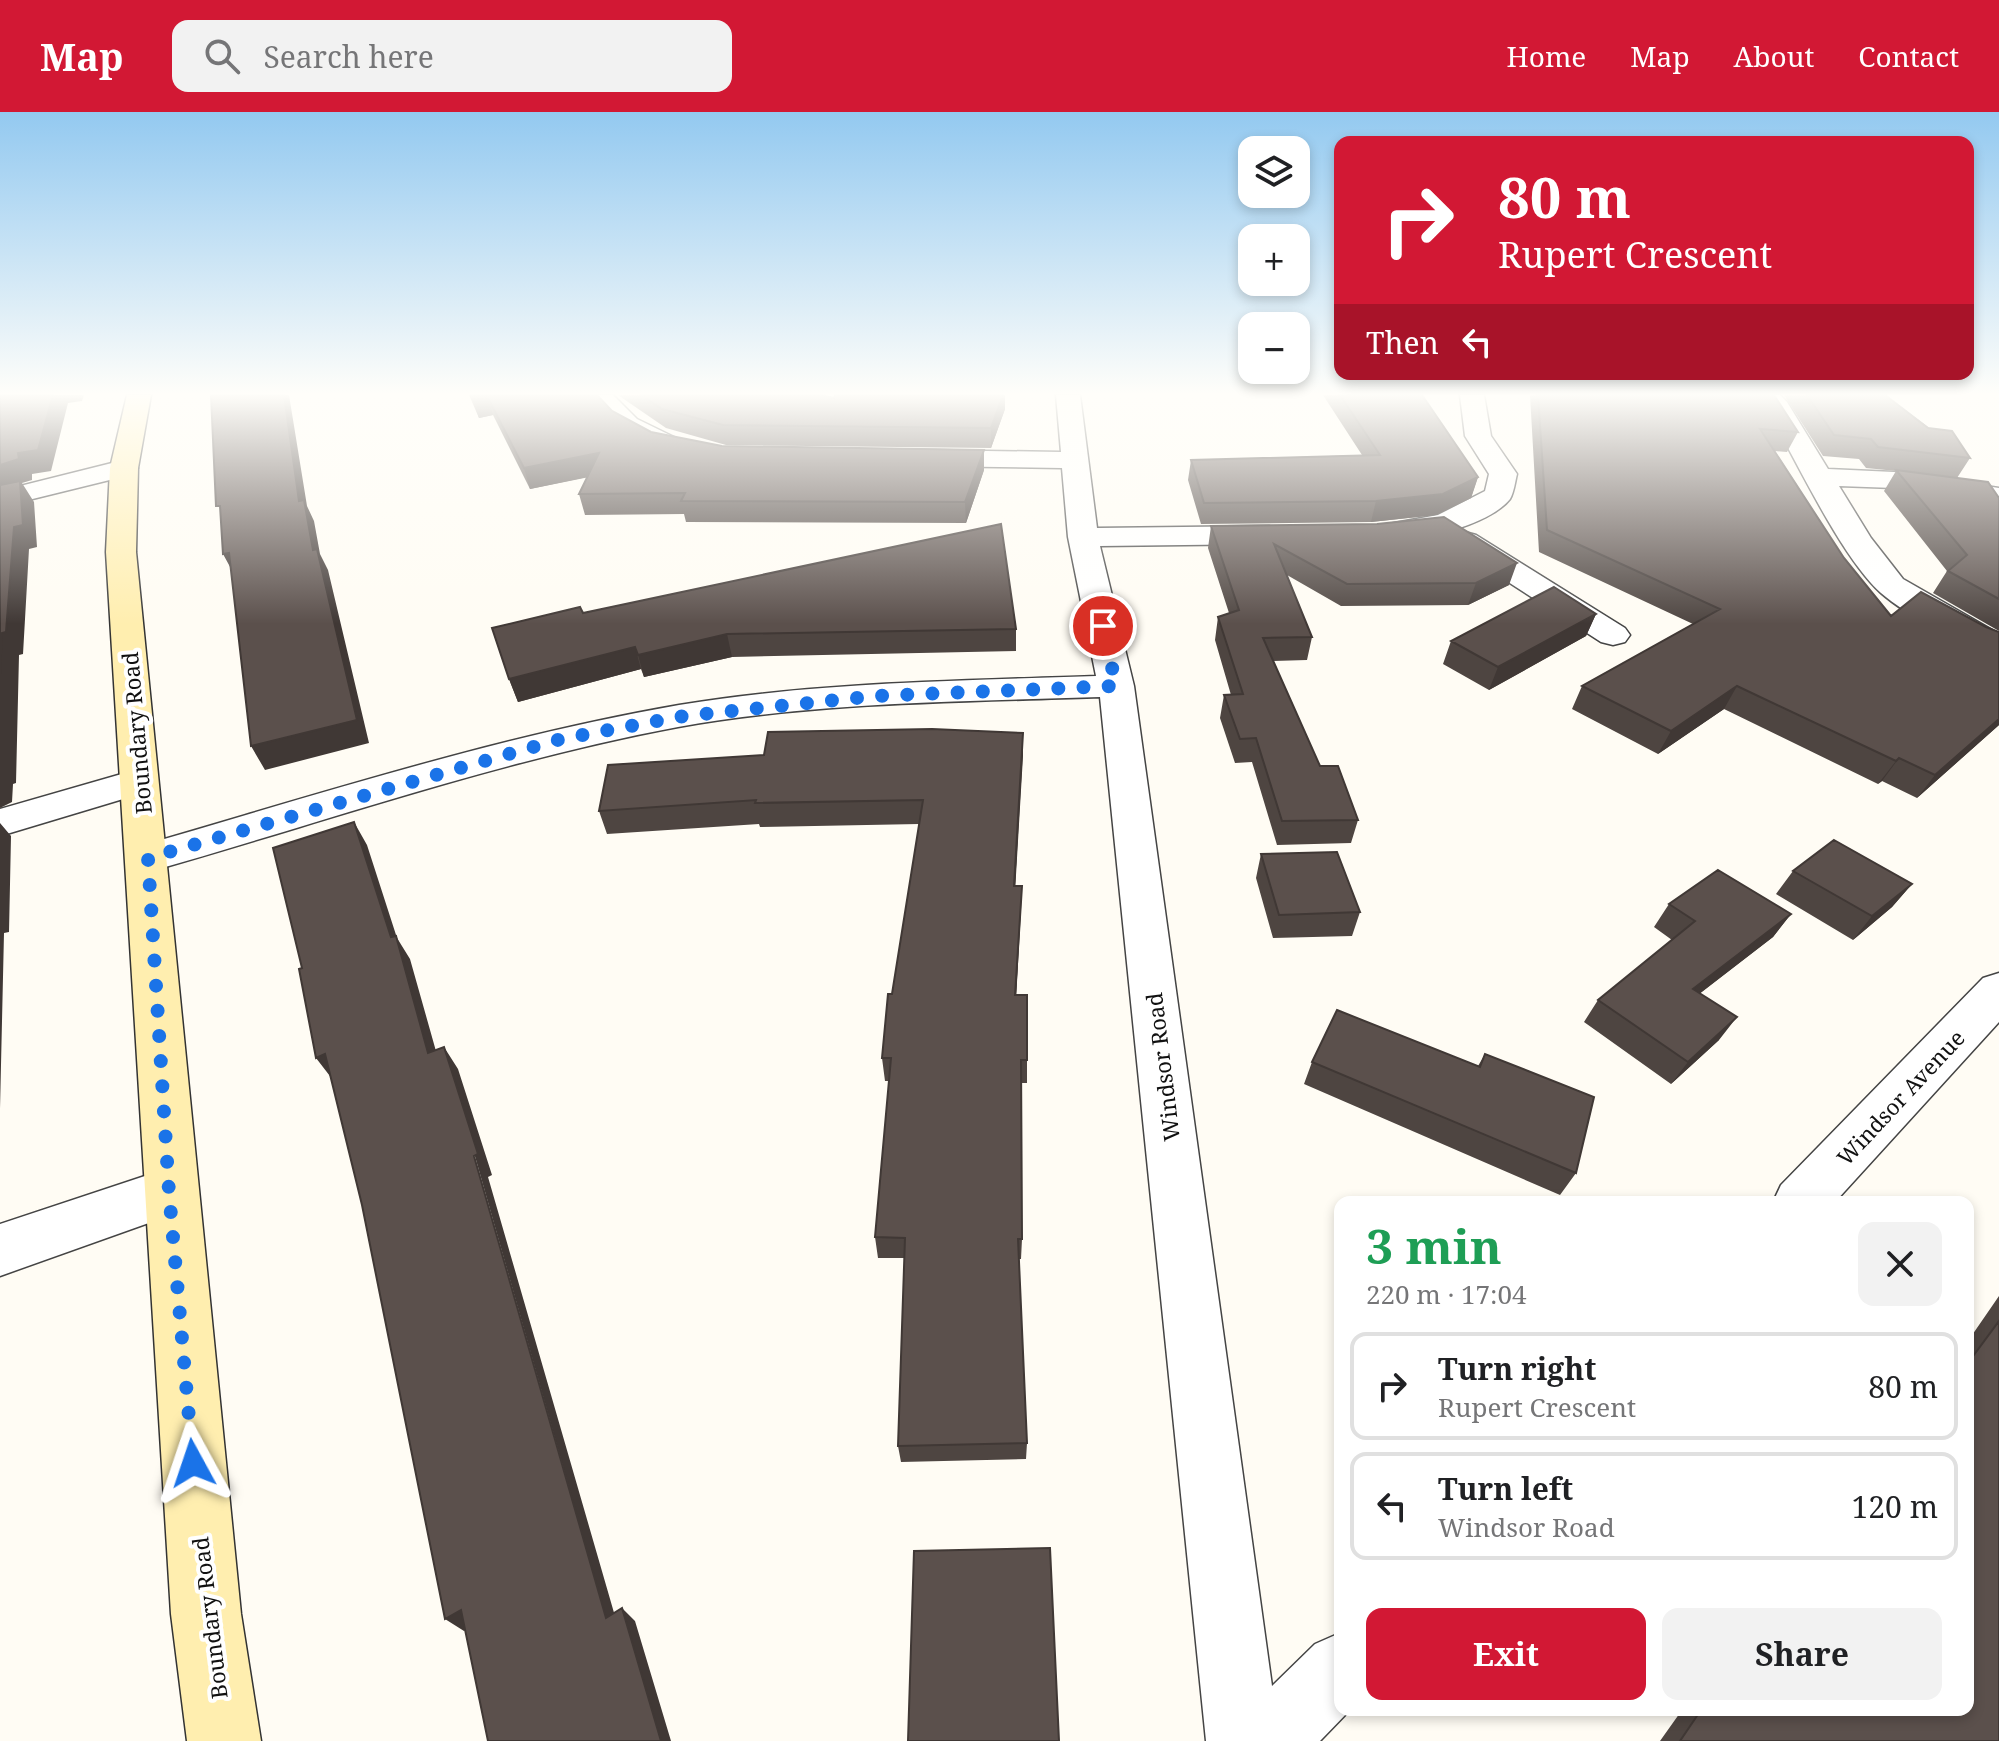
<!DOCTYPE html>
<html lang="en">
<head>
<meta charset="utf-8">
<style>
  :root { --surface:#fff; --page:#f2f2f2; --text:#202124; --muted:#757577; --line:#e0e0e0; --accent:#d21834 }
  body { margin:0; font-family:"Noto Serif",serif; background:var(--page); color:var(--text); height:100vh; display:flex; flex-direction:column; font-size:30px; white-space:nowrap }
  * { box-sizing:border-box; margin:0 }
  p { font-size:26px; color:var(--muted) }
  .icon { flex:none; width:44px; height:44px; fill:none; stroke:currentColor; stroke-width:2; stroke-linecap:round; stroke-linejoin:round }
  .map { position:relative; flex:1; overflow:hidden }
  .details { position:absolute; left:1334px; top:1084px; width:640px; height:520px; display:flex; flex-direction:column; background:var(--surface); border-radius:16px; box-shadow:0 4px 12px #0003 }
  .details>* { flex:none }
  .hud { position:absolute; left:1334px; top:24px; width:640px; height:244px; border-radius:16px; box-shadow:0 4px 12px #0003; background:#d21834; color:#fff; overflow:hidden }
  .tools { position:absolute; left:1238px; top:24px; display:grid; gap:16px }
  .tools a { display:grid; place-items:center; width:72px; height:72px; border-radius:16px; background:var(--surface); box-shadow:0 4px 12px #0003; font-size:40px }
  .pin { position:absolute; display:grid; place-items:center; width:68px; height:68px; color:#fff; margin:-34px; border:4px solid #fff; border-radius:50%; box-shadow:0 2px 8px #0007 }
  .me { position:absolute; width:88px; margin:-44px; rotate:355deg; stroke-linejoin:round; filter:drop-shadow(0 0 6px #0008) }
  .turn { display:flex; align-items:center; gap:28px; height:168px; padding:0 32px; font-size:36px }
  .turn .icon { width:104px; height:104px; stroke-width:2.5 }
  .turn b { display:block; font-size:56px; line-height:68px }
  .then { display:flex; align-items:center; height:76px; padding:0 32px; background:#0003; gap:16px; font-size:30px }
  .round { display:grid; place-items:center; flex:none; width:84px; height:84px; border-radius:16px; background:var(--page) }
  .head { display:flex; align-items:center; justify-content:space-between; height:136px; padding:0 32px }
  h1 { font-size:48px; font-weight:700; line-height:60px; color:#1e9e55 }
  .primary-button { display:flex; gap:16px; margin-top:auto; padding:16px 32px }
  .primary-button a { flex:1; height:92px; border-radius:16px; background:var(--accent); color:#fff; font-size:32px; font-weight:700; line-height:92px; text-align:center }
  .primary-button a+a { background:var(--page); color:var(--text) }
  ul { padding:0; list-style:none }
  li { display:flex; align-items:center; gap:24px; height:108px; margin:0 16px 12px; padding:0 16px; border:4px solid var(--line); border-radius:16px }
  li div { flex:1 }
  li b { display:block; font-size:30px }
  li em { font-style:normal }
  header { display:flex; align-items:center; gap:48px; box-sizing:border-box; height:112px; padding:0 40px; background:var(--accent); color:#fff }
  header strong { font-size:38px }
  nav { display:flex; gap:44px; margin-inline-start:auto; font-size:28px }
  .search { width:560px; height:72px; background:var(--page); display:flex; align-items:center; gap:20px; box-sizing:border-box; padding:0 28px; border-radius:16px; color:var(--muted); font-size:30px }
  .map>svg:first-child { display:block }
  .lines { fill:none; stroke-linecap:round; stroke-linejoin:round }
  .street-casing { stroke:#444; stroke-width:3 }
  .secondary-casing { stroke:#333; stroke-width:3 }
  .street { fill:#fff; fill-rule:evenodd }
  .secondary { fill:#ffeeaf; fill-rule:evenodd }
  .wall { fill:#4e4541 }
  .shaded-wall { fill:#403835 }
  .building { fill:#5b504c; stroke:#403835; stroke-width:2 }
  .route { stroke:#1a73e8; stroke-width:14; stroke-dasharray:0 25.2 }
  .labels { text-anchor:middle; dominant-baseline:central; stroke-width:8; stroke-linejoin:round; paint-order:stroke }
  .street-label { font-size:22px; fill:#111; stroke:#fff }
</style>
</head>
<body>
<header>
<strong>Map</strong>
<div class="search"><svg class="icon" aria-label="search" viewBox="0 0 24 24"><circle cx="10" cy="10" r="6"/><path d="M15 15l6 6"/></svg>Search here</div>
<nav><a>Home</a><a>Map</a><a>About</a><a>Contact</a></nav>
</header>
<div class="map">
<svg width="1999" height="1629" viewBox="0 0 1999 1629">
  <rect width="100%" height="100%" fill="#fffcf4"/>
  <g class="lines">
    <g class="street-casing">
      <path id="street" d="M586 283H613L637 307 676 326 680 332 667 340C636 332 605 309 586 283Z
        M1056 283H1080L1097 416 1269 414 1279 417 1284 423 1279 429 1269 432 1100 434 1134 574 1272 1574 1315 1532 1340 1521V1598H1350L1320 1629H1206L1100 585C959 590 817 590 678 615 497 649 324 710 148 760L133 756 127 746 133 736C314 684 494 625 679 593 817 570 957 569 1096 564L1068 425 1062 356 923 354 914 352 910 346 914 340 923 338 1061 340Z
        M1460 283H1484L1491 324 1517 362C1515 370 1514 380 1510 387 1490 413 1414 433 1384 425L1379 419 1384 413 1438 403 1485 379 1489 362 1465 324Z
        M1753 283H1780L1787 290 1828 357 1894 360 1999 376V392L1894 376 1839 374 1871 426 1903 467 1999 522V545C1968 538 1905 502 1881 481 1841 445 1796 348 1768 299Z
        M124 348 134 350 138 356 134 362 0 395V379Z
        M1465 420 1476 423 1625 516 1630 523 1625 530 1613 533 1601 530 1454 435 1450 429 1454 423Z
        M139 657 153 660 158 669 153 678 0 724V697Z
        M1999 861V910L1835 1090H1773L1781 1073 1983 866Z
        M169 1056 188 1063 196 1080 188 1097 0 1164V1112Z"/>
    </g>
    <g class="secondary-casing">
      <path id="secondary" d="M127 283H151L138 356 136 440 241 1502 261 1629H187L171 1502 106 440 110 356Z"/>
    </g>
    <use href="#street" class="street"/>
    <use href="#secondary" class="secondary"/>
  </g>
  <path class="wall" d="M469 283H597L612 299 651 320 722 334 984 338V358L966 411 686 410 684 402 585 403 579 382 587 365 530 377 493 303 479 306Z
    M618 283H822L834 286 1005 297 991 336 726 333 666 316Z
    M1323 283H1422L1478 365 1471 386 1436 403 1371 410 1201 412 1188 368 1191 348 1362 343Z
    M1530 283H1774L1798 320 1787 340 1775 339 1844 446 1891 504 1986 515 1999 520V613L1917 686 1882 669 1878 672 1724 597 1658 642 1572 597 1582 574 1693 512 1539 440Z
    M1784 283H1885L1970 346 1957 366 1999 386V519L1933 481 1947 459 1884 379 1896 359 1866 356 1859 347 1823 344Z
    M1211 414 1509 473 1468 493 1341 494 1287 463 1312 525 1307 548 1273 549 1320 654 1358 708 1351 731 1277 733 1252 650 1235 651 1220 606 1224 583H1231L1215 528 1218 505 1229 501 1208 436Z
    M583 501 1016 517V539L732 545 644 565 641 557 518 590 509 567Z
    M1596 502 1586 524 1489 578 1443 552 1451 529Z
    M1023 621 1015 774H1022L1016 883 1027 948V971H1021L1022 1127 1021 1147H1019L1027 1331 1026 1347 901 1350 898 1334 905 1146H878L875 1125 889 969H885L882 946 919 712 760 715 759 712 607 722 599 699 764 643Z
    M1261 742 1360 800 1352 824 1273 826 1256 766Z
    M1793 759 1912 772 1892 795 1853 828 1776 782Z
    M1669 792 1791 802 1773 825 1700 881 1719 928 1671 972 1584 910 1598 888 1672 828 1654 815Z
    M1485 942 1576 1061 1560 1083 1304 972 1312 950 1478 954Z
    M1999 1184V1629H1660L1682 1598H1968V1229Z"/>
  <path class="shaded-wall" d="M53 283H84L82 289 68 291 51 359 32 362V368L22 371 34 390 37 435 29 437 23 542 19 543 16 671 13 672 12 690 0 696V353L18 341Z
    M284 283H289L307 394 314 409 320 442 328 458 369 631 265 658 251 634 313 438 299 389Z
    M1003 283H1005V297L991 336V316Z
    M487 284 493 303 479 306 472 286Z
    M984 338V358L966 411 965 390Z
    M599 341 604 362 530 377 524 356Z
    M1478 365 1471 386 1436 403 1371 410 1376 389Z
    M229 441 235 464 223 442Z
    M1517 451 1509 473 1468 493 1476 471Z
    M1596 502 1586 524 1489 578 1498 555Z
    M727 522 732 545 644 565 638 543Z
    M635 535 641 557 518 590 509 567Z
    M1737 574 1724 597 1658 642 1671 619Z
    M1999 607V613L1917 686 1935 663Z
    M1023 621V644L1014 797V774Z
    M1899 646 1882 669 1878 672 1896 649Z
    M354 710 367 733 397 826 410 847 443 964 428 941Z
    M0 711 11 724 9 820 4 821 0 997Z
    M1912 772 1892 795 1853 828 1872 804Z
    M1022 774 1021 798 1015 906V883Z
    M1791 802 1773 825 1676 900 1693 877Z
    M1737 905 1719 928 1671 972 1688 950Z
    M444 935 458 957 492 1063 488 1065 619 1518 606 1506Z
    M325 942 333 968 316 946Z
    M622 1496 635 1509 671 1629H661Z
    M461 1498 479 1510 464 1519 445 1507Z"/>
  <path class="building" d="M0 283H53L38 338 18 341 19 347 0 353Z
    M211 283H284L299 389 304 388 313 438 317 437 357 608 251 634 229 441 223 442 220 394H216Z
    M471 283H597L612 299 651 320 722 334 984 338 965 390 681 389 685 381 579 382 599 341 524 356 487 284 472 286Z
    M642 283H822L834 286 835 283H1003L991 316 723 313 662 297Z
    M1340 283H1422L1478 365 1443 382 1376 389 1204 391 1191 348 1380 343Z
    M1538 283H1774L1798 320 1760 317 1844 446 1891 504 1921 480 1986 515 1999 520V607L1935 663 1899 646 1896 649 1737 574 1671 619 1582 574 1720 497 1547 418Z
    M1807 283H1885L1928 316 1952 319 1970 346 1878 335 1871 327 1834 323Z
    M1896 358 1988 370 1999 386V487L1948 459 1967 443Z
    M20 369 23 413 14 415 6 520 2 521 0 562V373Z
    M1444 405 1517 451 1476 471 1347 472 1274 432 1312 525 1263 526 1320 654H1338L1358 708 1282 709 1256 626 1240 627 1224 583 1243 582 1218 505 1239 498 1211 414 1377 412Z
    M1001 412 1016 517 727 522 638 543 635 535 509 567 492 516 580 495 583 501Z
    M1554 475 1596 502 1498 555 1451 529Z
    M932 617 1023 621 1014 774H1022L1015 883H1027V948H1021L1022 1127H1018L1027 1331 898 1334 905 1126 875 1125 891 946H882L888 882H892L923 688 755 691 756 688 599 699 608 653 764 643 768 620Z
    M354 710 391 825 396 824 428 941 444 935 478 1042 474 1044 606 1506 622 1496 661 1629H488L461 1498 445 1507 362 1093 325 942 316 946 299 857 302 856 273 736Z
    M1834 728 1912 772 1872 804 1793 759Z
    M1337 740 1360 800 1279 803 1261 742Z
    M1718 758 1791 802 1693 877 1737 905 1688 950 1598 888 1695 809 1669 792Z
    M1337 898 1480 955 1485 942 1594 985 1576 1061 1312 950Z
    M1999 1209V1629H1680L1701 1598H1968V1251Z
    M1050 1436 1059 1629H908L914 1439Z"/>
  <linearGradient id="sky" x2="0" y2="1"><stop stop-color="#93c9f0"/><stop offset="0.55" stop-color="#fffefa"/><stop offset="1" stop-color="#fffefa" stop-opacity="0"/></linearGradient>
  <rect width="1999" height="512" fill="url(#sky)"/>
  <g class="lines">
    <path class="route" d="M193 1351 169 1080 148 746 561 627 684 604 875 584 1116 574 1103 514"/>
  </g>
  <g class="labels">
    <g class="street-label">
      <text transform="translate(136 621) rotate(-95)">Boundary Road</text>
      <text transform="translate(1162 955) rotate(-97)">Windsor Road</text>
      <text transform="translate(1900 985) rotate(-47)">Windsor Avenue</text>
      <text transform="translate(209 1506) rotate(-97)">Boundary Road</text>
    </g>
  </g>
</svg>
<div class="tools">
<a><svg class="icon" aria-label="layers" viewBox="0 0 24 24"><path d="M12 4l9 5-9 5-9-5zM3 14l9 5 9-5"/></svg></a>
<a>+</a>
<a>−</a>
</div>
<div class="pin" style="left:1103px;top:514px;background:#d93025"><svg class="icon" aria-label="arrive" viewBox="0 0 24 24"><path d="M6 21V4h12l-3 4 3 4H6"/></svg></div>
<svg class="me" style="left:193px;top:1351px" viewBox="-20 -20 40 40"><path d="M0-17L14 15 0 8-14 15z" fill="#1a73e8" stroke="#fff" stroke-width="4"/></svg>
<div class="hud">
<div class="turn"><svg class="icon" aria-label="right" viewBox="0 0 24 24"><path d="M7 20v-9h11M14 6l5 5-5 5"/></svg><div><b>80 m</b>Rupert Crescent</div></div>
<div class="then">Then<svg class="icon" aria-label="left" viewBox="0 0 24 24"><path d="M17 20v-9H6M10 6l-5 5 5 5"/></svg></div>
</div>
<section class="details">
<div class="head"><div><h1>3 min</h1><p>220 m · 17:04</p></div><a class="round"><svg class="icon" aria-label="close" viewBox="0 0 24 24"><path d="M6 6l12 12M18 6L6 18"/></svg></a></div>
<ul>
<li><svg class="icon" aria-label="right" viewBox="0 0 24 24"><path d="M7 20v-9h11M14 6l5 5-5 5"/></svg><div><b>Turn right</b><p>Rupert Crescent</p></div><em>80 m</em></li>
<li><svg class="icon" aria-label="left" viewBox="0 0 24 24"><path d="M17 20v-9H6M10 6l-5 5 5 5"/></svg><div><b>Turn left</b><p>Windsor Road</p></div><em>120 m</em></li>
</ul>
<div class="primary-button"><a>Exit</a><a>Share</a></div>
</section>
</div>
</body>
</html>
